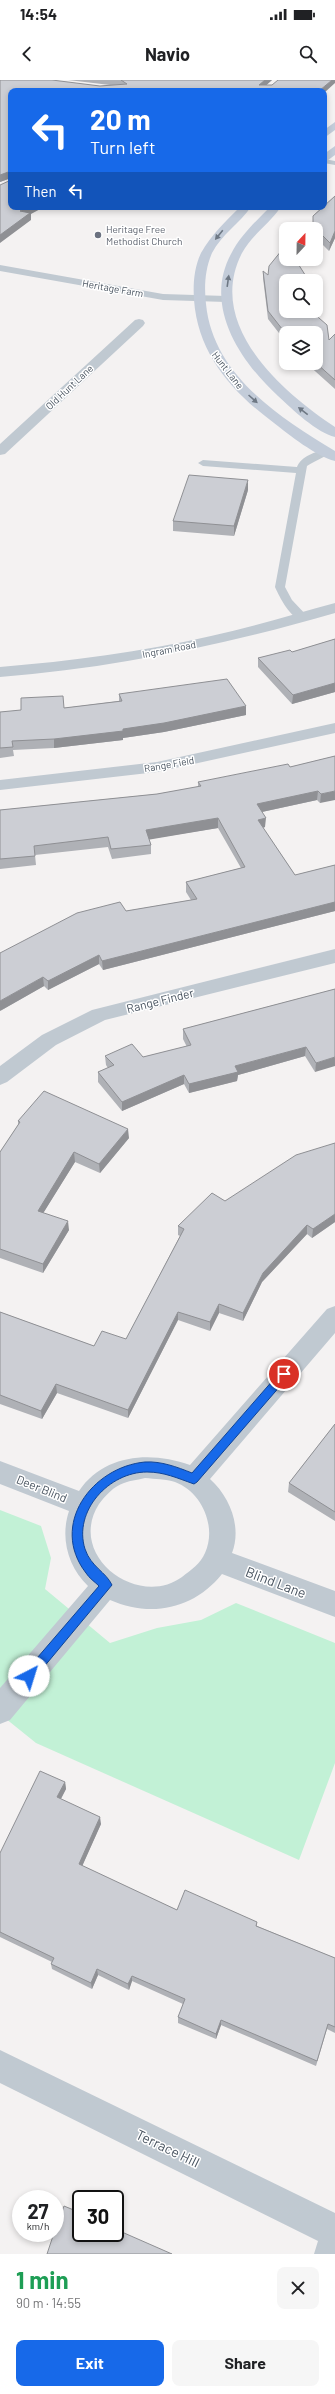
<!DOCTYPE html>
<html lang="en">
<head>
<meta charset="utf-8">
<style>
  :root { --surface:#fff; --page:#f6f6f6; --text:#202124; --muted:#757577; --accent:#1769e9 }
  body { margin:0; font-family:Barlow,sans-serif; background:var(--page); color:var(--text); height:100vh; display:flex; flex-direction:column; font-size:15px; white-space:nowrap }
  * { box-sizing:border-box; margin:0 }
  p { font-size:13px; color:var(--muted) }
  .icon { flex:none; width:22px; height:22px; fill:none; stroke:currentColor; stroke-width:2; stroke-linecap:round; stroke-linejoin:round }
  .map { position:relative; height:2174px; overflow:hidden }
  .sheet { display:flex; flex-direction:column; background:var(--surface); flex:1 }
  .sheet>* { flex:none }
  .top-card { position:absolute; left:8px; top:8px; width:319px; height:122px; border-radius:8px; box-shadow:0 2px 6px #0003; background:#1769e9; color:#fff; overflow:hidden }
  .needle { width:26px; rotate:22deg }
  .buttons { position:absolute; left:279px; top:142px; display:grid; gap:8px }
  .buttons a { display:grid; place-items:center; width:44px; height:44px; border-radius:8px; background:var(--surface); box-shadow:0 2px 6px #0003; font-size:20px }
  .speed { position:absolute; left:12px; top:2110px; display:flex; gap:8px; font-size:20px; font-weight:700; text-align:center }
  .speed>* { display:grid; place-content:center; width:52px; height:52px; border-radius:50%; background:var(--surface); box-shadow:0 2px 6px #0003; line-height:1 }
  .speed small { font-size:10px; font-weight:400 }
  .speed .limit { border:2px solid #111; border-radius:6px; background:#fff; color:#111 }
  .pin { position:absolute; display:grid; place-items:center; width:34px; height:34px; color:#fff; margin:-17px; border:2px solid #fff; border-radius:50%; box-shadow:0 1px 4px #0007 }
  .me { position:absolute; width:44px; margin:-22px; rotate:40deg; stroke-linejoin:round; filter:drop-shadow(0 0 3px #0008) }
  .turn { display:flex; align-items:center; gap:14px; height:84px; padding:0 16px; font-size:18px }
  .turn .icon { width:52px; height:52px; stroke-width:2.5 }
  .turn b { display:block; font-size:28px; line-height:34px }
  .then { display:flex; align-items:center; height:38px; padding:0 16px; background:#0003; gap:8px; font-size:15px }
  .round { display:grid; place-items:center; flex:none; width:42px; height:42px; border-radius:8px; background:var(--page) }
  .head { display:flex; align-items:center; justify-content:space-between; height:68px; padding:0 16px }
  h1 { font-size:24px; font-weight:700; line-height:30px; color:#1e9e55 }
  .button { display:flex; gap:8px; margin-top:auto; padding:8px 16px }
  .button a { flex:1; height:46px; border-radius:8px; background:var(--accent); color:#fff; font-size:16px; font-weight:700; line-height:46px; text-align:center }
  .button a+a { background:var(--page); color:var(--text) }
  .status { display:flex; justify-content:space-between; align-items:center; height:28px; padding:0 20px; background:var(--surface); direction:ltr }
  .status svg { height:11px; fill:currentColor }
  header { display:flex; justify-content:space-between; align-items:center; height:52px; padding:0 16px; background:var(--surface); font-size:18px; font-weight:700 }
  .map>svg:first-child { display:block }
  .green { fill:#c2f1d6 }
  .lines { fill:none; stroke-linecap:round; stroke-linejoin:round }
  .service { fill:#c0c9d1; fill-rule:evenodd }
  .minor { fill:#c0c9d1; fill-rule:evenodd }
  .tertiary { fill:#c0c9d1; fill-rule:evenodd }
  .secondary { fill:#c3ccd9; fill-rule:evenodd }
  .wall { fill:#afb1b6 }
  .shaded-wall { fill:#8f9094 }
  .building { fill:#ccced4; stroke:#8f9094 }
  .oneway { fill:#6e7884 }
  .route { fill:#1769e9; stroke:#0f4497 }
  .worship-dot { fill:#6b7280; stroke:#fff; stroke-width:1.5 }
  .labels { text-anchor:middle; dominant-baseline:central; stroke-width:3; stroke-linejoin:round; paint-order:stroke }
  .far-worship-label { font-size:10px; fill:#5b616d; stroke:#fff; text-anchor:start }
  .far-street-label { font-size:10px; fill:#495460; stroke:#fff }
  .street-label { font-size:12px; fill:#495460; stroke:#fff }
  .near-street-label { font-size:14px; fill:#495460; stroke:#fff }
</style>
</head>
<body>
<div class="status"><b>14:54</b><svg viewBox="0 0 49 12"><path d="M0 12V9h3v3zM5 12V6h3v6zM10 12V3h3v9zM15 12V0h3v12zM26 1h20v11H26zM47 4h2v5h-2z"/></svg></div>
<header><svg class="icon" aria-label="back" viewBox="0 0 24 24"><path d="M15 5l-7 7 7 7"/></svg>Navio<svg class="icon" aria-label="search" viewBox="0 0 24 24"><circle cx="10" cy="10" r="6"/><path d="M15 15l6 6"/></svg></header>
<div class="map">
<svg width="335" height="2174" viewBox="0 0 335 2174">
  <rect width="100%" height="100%" fill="#f4f2f2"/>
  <path class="green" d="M0 1430 41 1446 51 1478 45 1509 110 1563 157 1548 201 1540 236 1523 335 1563V1683L299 1780 36 1663 0 1634Z"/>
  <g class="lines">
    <path class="service" d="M324 79 335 81V85L324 83Z
      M326 369 331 372C326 377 314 381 307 386L285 507 292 520 309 538 303 541C290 538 280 518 275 507L296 393 203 386 198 383 203 380 297 387C301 376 316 372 326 369Z"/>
    <path class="minor" d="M139 239 143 240 145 243 143 246 5 374 0 375V364L135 240Z
      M335 643V653L157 692 0 710V700L157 682Z
      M335 869V883L105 940 56 965 7 1002 0 1005V986L42 955 92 930Z
      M335 1226V1253L210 1399C230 1417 242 1447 232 1473L335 1511V1537L222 1494C194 1529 151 1538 110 1520L10 1640 0 1644V1608L88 1506C68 1487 60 1458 69 1431L0 1404V1381L79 1411C104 1374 151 1371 190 1385L327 1229ZM145 1398C155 1399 166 1399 175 1402 202 1412 217 1447 205 1473 201 1483 191 1490 182 1497 138 1529 66 1476 99 1424 105 1416 114 1406 124 1403 131 1400 138 1400 145 1398Z
      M0 1970 335 2133V2174H314L318 2161 0 2003Z"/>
    <path class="tertiary" d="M0 185 163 214 226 216 232 219 226 222 163 220 0 191Z
      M335 523V533C225 565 114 588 0 597V587C71 581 141 572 211 556 253 547 294 534 335 523Z"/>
    <path class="secondary" d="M335 42V50L324 58V50Z
      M335 66V75L324 83V74Z
      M240 127H251C239 144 222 154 212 173 205 189 204 207 206 224 213 295 279 337 335 371V381C316 376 289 355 274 343 232 312 198 274 194 220 193 204 194 188 201 173 211 155 226 141 240 127Z
      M270 127H281C269 144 252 155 242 173 205 245 282 312 335 347V357C317 353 292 329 278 316 240 281 203 226 231 174 240 156 256 141 270 127Z"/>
  </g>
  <path class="wall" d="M0 0 100 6 110 5 68 0H272L266 5 0 102Z
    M335 116V158L329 171 316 158V149H313V136Z
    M263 191 286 231H314L313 233 329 260 335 254V309L306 283H316L286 253V262L268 239 263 198Z
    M248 410 234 456 173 451V441Z
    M335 559V612L292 624 258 587V578L292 572Z
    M119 614 246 635 164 652 123 658V660L54 668 13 670 14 676 0 678V632L64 628 119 621Z
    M335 676 320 723 317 720 262 732 265 747 263 748 295 795 335 785V831L103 890 99 884 48 910 44 906 0 931 126 831 191 820 186 812V802L241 788 218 748 149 759 151 765V774L112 779 108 767 35 775 36 785 0 789V730L157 714 198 707V702L290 687Z
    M335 909 315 992 305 976 238 995 237 1001 189 1013 184 1004 122 1031 98 1002V992L108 988 106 985 105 976 143 977 187 967 183 959V949Z
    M18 1041 129 1058 100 1093 75 1082 43 1133 69 1150 43 1193 0 1178V1072L18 1045Z
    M335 1063V1142L312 1158 307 1154 262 1202 243 1241 219 1233 210 1251 178 1240 128 1338 57 1313 42 1339 0 1324V1232L94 1266 126 1259 180 1156 178 1155V1146Z
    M335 1344V1441L288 1412 289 1403Z
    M65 1702 66 1709 61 1719 101 1744 82 1786 177 1830 257 1842V1846L335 1878V1953L327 1949 316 1986 221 1945 216 1959 178 1943V1937L183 1924 132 1901 129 1910 98 1895 92 1909 52 1889 51 1884 52 1882 0 1857V1773Z"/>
  <path class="shaded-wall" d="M265 0H272L260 11 259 5Z
    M332 0H335V3L324 13V11H319Z
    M11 91V98L0 102V95Z
    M28 127H44L31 134V140L0 163V155L20 131Z
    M335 151V158L329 171 330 163Z
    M248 400V410L234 456V446Z
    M335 603V612L292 624 293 615Z
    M246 626V635L164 652 123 658V660L54 668V659L123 649Z
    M318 711 317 720 257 733V724Z
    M335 711V720L320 723 321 714Z
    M218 738V748L147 760 146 750Z
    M266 738 265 747 257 749 258 740Z
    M335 822V831L103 890 102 881Z
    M99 875V884L48 910V901Z
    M43 897 44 906 0 931V921Z
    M306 967 305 976 238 995 237 1001 189 1013V1004L235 986Z
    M335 977V986L315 992 316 983Z
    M184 995V1004L122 1031V1022Z
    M128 1049 129 1058 100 1093 99 1084Z
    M74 1072 75 1082 39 1140 38 1131Z
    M335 1134V1142L312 1158 313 1149Z
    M68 1141 69 1150 43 1193V1184Z
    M307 1145V1154L262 1202 243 1241V1233L263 1193Z
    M219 1224V1233L210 1251V1242Z
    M178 1232V1240L128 1338V1330Z
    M56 1304 57 1313 42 1339 41 1331Z
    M65 1702 66 1709 58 1724 57 1717Z
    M100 1737 101 1744 80 1791 79 1784Z
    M97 1889 98 1895 92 1909 91 1903Z
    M132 1896V1901L129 1910 128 1904Z
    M221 1940V1945L216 1959V1954Z"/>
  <path class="building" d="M0 0H52L100 6 127 4 121 0H265L259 5H272L278 0H332L319 11H11V91L0 95Z
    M11 100V127H28L20 131 30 133 0 155V105Z
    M335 116V151L330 163 313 146V136L323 127H324V126Z
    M286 165V179H295L309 201H286V231H311L327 245 329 260 335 254V300L316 283V253H286V254L268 231 263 191 268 195 269 186Z
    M189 395 248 400 234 446 173 441Z
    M335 559V603L293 615 258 578 290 570 292 572Z
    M227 599 246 626 164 643 123 649V651L54 659 12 661 13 667 0 668V632L21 630V618L63 616 64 628 122 621 119 614Z
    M335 676V711L321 714 318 711 257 724 266 738 258 740 295 795 335 785V822L102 881 99 875 48 901 43 897 0 921V873L77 833 120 822 126 831 197 819 186 802 245 787 218 738 146 750 151 765 111 769 108 757 34 766 35 776 0 779V730L157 714 201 706 198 702 288 684 290 687Z
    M335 909V977L316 983 306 967 235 986 238 992 189 1004 184 995 122 1022 98 992 114 985 105 976 132 964 143 977 191 965 183 949Z
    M44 1011 128 1049 99 1084 74 1072 38 1131 68 1141 43 1184 0 1169V1072L20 1042 18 1041Z
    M335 1063V1134L313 1149 307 1145 263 1193 243 1233 219 1224 210 1242 178 1232 128 1330 56 1304 41 1331 0 1315V1232L94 1266 102 1251 126 1259 184 1149 178 1146 212 1113 225 1121 296 1075Z
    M335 1344V1432L289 1403Z
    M40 1691 65 1702 57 1717 100 1737 79 1784 177 1830 185 1810 257 1842 256 1846 335 1878V1947L328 1944 317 1981 221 1940 216 1954 178 1937 185 1919 132 1896 128 1904 97 1889 91 1903 51 1884 54 1878 0 1852V1773Z
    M64 2126 81 2133V2153H115V2149L172 2174H47L54 2153H55V2150Z"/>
  <defs><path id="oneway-solid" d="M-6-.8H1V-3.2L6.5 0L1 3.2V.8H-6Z"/></defs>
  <g class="oneway">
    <use href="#oneway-solid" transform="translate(219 155) rotate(129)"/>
    <use href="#oneway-solid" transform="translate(228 201) rotate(-82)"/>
    <use href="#oneway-solid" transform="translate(253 319) rotate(42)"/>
    <use href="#oneway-solid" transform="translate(303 331) rotate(-142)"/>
  </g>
  <path class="route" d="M284 1290 288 1291V1297L197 1402 194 1404C177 1398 164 1392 147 1392 109 1392 73 1431 85 1469 91 1487 106 1492 112 1505L33 1600H25L23 1596 25 1592 99 1506C95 1502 89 1498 86 1493 49 1445 92 1387 145 1382 161 1381 177 1387 192 1393L281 1291Z"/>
  <circle class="worship-dot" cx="98" cy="155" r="4"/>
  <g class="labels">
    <g class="far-worship-label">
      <text x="106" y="149">Heritage Free<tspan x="106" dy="12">Methodist Church</tspan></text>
    </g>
    <g class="far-street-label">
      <text transform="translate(113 208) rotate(10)">Heritage Farm</text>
      <text transform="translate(228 290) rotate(52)">Hunt Lane</text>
      <text transform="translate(69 307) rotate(-43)">Old Hunt Lane</text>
      <text transform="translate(169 569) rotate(-11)">Ingram Road</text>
      <text transform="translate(169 684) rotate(-10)">Range Field</text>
    </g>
    <g class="street-label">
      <text transform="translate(160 920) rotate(-14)">Range Finder</text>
      <text transform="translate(42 1408) rotate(22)">Deer Blind</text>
    </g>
    <g class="near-street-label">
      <text transform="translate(276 1502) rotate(21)">Blind Lane</text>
      <text transform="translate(168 2068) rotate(26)">Terrace Hill</text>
    </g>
  </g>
</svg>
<div class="buttons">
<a><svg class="needle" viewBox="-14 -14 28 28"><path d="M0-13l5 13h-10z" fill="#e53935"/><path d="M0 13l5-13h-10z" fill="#757577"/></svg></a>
<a><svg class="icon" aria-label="search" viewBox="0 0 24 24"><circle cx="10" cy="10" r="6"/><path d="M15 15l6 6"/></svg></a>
<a><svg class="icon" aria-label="layers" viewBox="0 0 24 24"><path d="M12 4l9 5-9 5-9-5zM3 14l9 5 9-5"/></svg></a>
</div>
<div class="speed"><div>27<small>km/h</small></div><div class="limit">30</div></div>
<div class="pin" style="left:284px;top:1294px;background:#d93025"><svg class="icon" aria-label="arrive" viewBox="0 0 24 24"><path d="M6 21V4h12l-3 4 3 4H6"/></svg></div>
<svg class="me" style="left:29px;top:1596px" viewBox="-20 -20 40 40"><circle r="19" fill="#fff"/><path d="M0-13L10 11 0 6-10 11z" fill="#1769e9"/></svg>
<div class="top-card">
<div class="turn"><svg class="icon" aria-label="left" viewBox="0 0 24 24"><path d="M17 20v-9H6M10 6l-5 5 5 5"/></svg><div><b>20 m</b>Turn left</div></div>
<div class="then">Then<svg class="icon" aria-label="left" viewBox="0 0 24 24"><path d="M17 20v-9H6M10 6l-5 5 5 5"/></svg></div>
</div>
</div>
<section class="sheet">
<div class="head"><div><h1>1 min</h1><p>90 m · 14:55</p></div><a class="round"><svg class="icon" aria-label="close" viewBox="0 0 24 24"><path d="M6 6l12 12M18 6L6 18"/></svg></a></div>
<div class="button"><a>Exit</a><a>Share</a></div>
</section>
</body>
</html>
